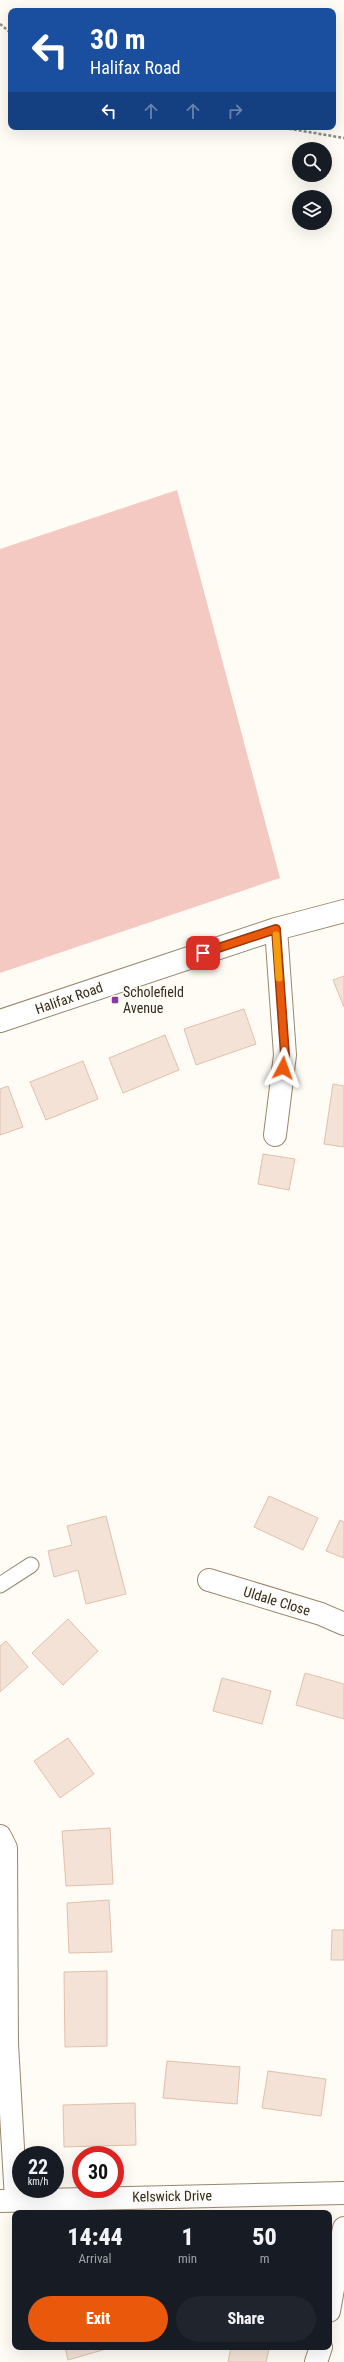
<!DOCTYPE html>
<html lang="en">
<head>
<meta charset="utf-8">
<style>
  :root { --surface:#171b24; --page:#20242c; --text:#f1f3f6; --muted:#9ea1a6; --accent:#ea580c }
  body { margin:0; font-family:"Roboto Condensed",sans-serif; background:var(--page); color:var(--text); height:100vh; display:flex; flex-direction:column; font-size:15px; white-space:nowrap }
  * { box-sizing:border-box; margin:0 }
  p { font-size:13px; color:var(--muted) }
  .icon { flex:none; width:22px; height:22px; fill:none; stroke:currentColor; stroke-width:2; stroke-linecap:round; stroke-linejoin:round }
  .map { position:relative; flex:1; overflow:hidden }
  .drawer { position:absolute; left:12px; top:2210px; width:320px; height:140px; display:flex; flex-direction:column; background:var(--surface); border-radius:8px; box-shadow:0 4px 16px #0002 }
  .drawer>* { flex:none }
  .banner { position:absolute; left:8px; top:8px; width:328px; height:122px; border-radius:8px; box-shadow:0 4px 16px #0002; background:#1a4fa0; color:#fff; overflow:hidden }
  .tools { position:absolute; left:292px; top:142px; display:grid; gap:8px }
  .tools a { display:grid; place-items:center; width:40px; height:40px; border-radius:50%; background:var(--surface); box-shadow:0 4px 16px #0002; font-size:20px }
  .speed { position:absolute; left:12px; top:2146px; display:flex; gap:8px; font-size:20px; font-weight:700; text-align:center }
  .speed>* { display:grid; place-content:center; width:52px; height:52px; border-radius:50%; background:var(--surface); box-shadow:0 4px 16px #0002; line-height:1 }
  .speed small { font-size:10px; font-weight:400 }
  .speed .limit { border:6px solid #d22; background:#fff; color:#111 }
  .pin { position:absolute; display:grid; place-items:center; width:34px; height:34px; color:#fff; margin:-17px; border-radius:8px; box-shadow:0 2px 6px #0006 }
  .me { position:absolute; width:44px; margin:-22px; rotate:4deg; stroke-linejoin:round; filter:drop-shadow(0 0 3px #0008) }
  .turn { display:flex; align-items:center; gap:14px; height:84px; padding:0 16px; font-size:18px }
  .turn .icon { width:52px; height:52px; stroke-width:2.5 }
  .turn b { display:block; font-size:28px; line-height:34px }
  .lanes { display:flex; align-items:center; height:38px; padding:0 16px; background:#0003; justify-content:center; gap:20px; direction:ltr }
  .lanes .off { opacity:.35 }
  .eta { display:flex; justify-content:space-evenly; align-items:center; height:68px; text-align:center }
  .eta b { font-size:24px; font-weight:800; line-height:28px }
  .primary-button { display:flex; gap:8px; margin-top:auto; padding:8px 16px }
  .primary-button a { flex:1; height:46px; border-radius:24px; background:var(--accent); color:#fff; font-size:16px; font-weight:800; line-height:46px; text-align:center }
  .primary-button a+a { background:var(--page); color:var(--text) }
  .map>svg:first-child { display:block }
  .green { fill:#f3c9c1 }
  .building { fill:#f4e2d6; stroke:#e0c1ad }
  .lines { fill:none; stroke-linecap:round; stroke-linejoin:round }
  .service-casing { stroke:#99876c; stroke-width:17 }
  .minor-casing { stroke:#99876c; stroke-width:24 }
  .path { stroke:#908a81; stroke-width:2.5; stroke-dasharray:3 2; stroke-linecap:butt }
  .service { stroke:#fff; stroke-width:15 }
  .minor { stroke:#fff; stroke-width:22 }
  .route-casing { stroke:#983908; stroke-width:10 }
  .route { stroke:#ea580c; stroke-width:7 }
  .slow { stroke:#f59e0b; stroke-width:7 }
  .poi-dot { fill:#8b36a4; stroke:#fffbf5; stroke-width:1.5 }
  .labels { text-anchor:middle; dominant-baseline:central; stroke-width:3; stroke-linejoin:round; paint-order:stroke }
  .poi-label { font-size:14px; fill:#322b20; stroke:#fffbf5; text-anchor:start }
  .street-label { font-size:14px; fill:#322b20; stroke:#fffbf5 }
</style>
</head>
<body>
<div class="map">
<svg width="344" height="2362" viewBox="0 0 344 2362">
  <rect width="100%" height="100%" fill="#fffbf5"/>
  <path class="green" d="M177 490 280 878 0 973V549Z"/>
  <path class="building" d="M344 976V1007L333 980Z
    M244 1009 256 1044 196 1065 184 1029Z
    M165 1035 179 1070 123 1093 109 1058Z
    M83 1061 98 1099 46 1120 30 1082Z
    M333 1084 344 1086V1147L324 1144Z
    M8 1086 23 1127 0 1135V1089Z
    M263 1154 295 1159 289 1190 258 1184Z
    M269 1496 318 1518 303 1550 254 1527Z
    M106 1516 126 1594 86 1604 78 1570 54 1577 48 1551 72 1545 67 1526Z
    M340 1520 344 1522V1558L326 1551Z
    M68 1619 98 1651 63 1685 32 1653Z
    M6 1641 28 1667 0 1692V1646Z
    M305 1673 344 1684V1719L296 1705Z
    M222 1678 271 1691 262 1724 213 1711Z
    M68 1738 94 1774 60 1798 34 1761Z
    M110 1828 113 1884 66 1886 62 1831Z
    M109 1900 112 1952 69 1953 67 1903Z
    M332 1930H344V1960H331Z
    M107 1971V2046L65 2047 64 1972Z
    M167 2061 240 2067 237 2104 163 2098Z
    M268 2071 326 2079 321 2116 262 2108Z
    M135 2103 136 2145 64 2147 63 2105Z
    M65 2347H106V2349L68 2360Z
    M231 2347 269 2349 266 2362H228Z"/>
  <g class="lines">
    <g class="service-casing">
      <path id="service" d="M0 1585 31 1565"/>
    </g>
    <g class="minor-casing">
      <path id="minor" d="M0 1021 276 929 344 911
        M275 1135 285 1055 276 929
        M209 1580 321 1614 344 1624
        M0 1836 6 1848 7 2044 16 2200
        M0 2201 344 2193
        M329 2311 344 2228
        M316 2362 321 2347"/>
    </g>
    <path class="path" d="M0 24 11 33
      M279 127 344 138"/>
    <use href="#service" class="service"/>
    <use href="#minor" class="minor"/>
  </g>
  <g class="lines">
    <g class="route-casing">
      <path id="route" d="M203 953 276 929 285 1055 283 1068"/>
    </g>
    <use href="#route" class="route"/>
    <path class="slow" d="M276 935 279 978"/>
  </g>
  <rect class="poi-dot" x="111" y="996" width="8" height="8" rx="2"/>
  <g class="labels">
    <g class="poi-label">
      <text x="123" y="992">Scholefield<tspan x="123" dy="16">Avenue</tspan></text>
    </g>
    <g class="street-label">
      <text transform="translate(69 998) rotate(-19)">Halifax Road</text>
      <text transform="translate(277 1601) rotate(17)">Uldale Close</text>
      <text transform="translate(172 2196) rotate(-1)">Kelswick Drive</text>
    </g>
  </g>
</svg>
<div class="tools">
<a><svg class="icon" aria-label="search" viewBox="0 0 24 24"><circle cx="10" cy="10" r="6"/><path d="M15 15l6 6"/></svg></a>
<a><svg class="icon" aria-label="layers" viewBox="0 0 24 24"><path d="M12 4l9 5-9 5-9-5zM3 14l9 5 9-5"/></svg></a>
</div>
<div class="speed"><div>22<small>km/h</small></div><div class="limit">30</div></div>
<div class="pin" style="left:203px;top:953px;background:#d93025"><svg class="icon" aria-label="arrive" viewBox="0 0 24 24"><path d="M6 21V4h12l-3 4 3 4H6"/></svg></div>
<svg class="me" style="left:283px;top:1068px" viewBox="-20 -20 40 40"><path d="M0-17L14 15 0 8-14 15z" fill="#ea580c" stroke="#fff" stroke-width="4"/></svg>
<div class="banner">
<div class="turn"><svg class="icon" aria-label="left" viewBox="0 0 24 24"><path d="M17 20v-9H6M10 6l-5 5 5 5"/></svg><div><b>30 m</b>Halifax Road</div></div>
<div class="lanes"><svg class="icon" aria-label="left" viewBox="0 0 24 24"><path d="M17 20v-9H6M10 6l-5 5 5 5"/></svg><svg class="icon off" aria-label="ahead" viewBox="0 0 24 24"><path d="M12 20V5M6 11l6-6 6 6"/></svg><svg class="icon off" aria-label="ahead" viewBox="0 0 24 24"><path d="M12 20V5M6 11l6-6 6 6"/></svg><svg class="icon off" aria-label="right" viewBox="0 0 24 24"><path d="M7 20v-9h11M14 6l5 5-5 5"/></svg></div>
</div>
<section class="drawer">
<div class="eta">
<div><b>14:44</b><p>Arrival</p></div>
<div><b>1</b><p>min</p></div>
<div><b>50</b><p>m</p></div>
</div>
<div class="primary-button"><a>Exit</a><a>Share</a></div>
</section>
</div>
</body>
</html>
